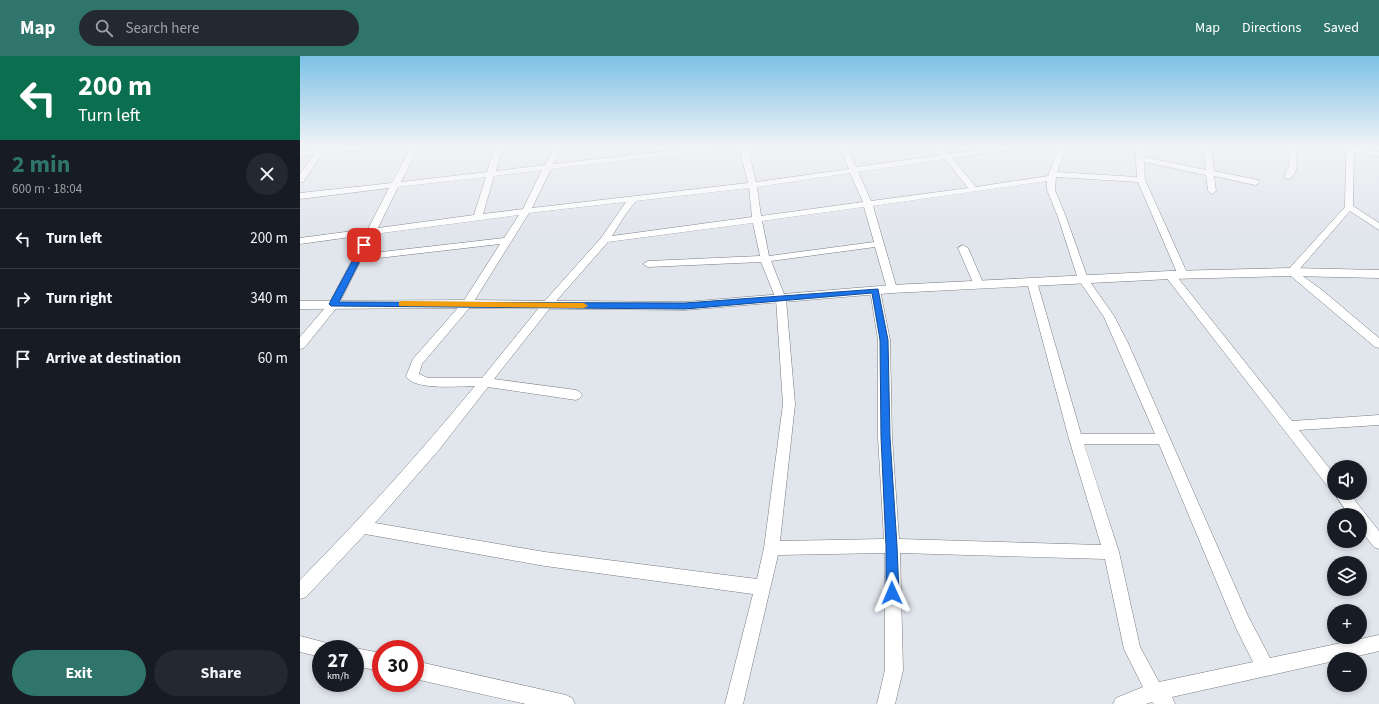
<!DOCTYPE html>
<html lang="en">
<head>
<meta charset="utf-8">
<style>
  :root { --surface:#171b24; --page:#242831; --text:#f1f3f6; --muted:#9ea1a6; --line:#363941; --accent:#2f756b }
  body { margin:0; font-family:"Source Sans 3",sans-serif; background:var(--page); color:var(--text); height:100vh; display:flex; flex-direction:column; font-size:15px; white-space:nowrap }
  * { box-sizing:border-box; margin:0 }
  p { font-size:13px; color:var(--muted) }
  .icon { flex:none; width:22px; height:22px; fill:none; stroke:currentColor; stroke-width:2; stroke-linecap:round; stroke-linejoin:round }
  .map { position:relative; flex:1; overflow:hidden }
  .sheet { display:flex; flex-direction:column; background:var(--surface); width:300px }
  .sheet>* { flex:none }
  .hud { background:#0b6e4f; color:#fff; overflow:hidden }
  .fabs { position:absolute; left:1027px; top:404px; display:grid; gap:8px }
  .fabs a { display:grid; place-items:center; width:40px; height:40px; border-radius:50%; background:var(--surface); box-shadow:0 2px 6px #0003; font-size:20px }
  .speed { position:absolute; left:12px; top:584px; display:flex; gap:8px; font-size:20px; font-weight:700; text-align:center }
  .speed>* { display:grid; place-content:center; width:52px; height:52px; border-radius:50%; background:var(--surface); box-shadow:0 2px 6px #0003; line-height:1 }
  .speed small { font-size:10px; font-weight:400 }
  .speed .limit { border:6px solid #d22; background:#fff; color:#111 }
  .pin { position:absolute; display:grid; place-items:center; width:34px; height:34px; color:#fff; margin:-17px; border-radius:8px; box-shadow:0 2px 6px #0006 }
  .me { position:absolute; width:44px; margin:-22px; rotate:359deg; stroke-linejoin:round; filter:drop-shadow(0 0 3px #0008) }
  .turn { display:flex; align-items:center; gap:14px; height:84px; padding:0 12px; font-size:18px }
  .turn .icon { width:52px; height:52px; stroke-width:2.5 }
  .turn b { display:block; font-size:28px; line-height:34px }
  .round { display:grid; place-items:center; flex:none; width:42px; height:42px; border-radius:21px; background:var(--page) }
  .headline { display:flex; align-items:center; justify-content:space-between; height:68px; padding:0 12px }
  h1 { font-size:24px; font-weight:700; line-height:30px; color:var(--accent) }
  .primary-button { display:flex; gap:8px; margin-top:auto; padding:8px 12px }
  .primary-button a { flex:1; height:46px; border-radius:24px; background:var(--accent); color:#fff; font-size:16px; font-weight:700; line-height:46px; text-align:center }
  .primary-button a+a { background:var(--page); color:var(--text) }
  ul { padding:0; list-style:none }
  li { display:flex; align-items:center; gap:12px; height:60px; padding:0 12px; border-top:1px solid var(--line) }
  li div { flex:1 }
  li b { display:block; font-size:15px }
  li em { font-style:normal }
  header { display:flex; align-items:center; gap:24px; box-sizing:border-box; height:56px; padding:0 20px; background:var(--accent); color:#fff }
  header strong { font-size:19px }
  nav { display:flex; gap:22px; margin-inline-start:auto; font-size:14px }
  .search { width:280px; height:36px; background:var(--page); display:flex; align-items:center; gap:10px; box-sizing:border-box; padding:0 14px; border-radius:22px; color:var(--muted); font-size:15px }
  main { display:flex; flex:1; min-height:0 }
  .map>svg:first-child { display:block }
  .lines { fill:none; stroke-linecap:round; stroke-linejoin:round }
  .minor-casing { stroke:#787c82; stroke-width:1 }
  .tertiary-casing { stroke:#787c82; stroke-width:1 }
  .minor { fill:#fff; fill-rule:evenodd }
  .tertiary { fill:#fff; fill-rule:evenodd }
  .route { fill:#1a73e8; stroke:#114b97 }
  .slow { fill:#f59e0b }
</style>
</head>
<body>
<header>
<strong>Map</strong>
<div class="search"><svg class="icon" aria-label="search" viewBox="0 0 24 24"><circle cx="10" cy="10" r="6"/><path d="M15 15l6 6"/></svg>Search here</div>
<nav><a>Map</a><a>Directions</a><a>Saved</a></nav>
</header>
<main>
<section class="sheet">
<div class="hud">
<div class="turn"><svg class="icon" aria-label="left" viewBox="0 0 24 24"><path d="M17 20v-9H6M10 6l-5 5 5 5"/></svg><div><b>200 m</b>Turn left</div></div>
</div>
<div class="headline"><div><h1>2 min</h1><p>600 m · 18:04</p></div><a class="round"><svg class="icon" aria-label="close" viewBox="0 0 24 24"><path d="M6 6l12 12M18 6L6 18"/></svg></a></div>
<ul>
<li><svg class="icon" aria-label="left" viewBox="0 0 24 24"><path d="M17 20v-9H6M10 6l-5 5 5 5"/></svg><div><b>Turn left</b></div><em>200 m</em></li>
<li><svg class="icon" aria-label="right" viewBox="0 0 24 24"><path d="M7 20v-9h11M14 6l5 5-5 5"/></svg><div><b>Turn right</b></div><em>340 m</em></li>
<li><svg class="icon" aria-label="arrive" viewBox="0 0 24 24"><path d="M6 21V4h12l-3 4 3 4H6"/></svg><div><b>Arrive at destination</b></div><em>60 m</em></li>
</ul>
<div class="primary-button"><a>Exit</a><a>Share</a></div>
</section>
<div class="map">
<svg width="1079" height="648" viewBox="0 0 1079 648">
  <rect width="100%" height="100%" fill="#e1e5ec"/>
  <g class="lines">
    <g class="minor-casing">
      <path id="minor" d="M20 90H26V93L51 90H77L73 92 22 98 3 126H0V118L14 99 0 100V96L17 94Z
        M111 90H119L101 126 187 116 195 90H203L196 115 245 109 256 90H264L253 108 412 90H447L456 126 549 113 539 90H547L556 111 641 99 631 90H640L648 98 704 90H724L720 92 652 102 676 131 748 120 759 90H767L757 116 837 121 835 90H843L844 101 906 114 903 90H911L914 115 958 124 959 126 958 128 955 129 914 120 916 135 912 138 908 135 906 119 844 106 845 124 888 219 887 221 883 222 878 219 838 126 756 121 755 134 766 161 788 223 814 260 828 287 948 560 970 602 1079 579V595L1045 603H1034V605L872 641 875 648H854L852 646 846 648H813L816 642 843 631 824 593 805 503 600 497 603 614 595 648H577L585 614V497L478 499 443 648H425L453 538 245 510 65 478 6 541 0 543V524C61 462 119 398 175 330 159 330 114 335 106 320L113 303 163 246 200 188 61 204 38 250 4 292 0 293V281L30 246 65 179 0 188V182L68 173 89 132 0 143V137L92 127ZM439 91 448 127 232 152 251 113ZM645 103 668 132 571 145 558 116ZM242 114 223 153 183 158 194 120ZM550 117 563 146 461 160 457 131ZM186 121 174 159 78 172 98 131ZM747 125V134L758 161 778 223 804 261 855 378H781L737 226 732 223 728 224 727 226 769 383 801 489 599 483 592 381 590 284 580 234 575 231 570 234 578 284V381L584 483 480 485 495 348 486 243 471 205 575 191 587 233 592 236 596 235 597 233 573 150ZM449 132 452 161 312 180 325 159 336 145ZM326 146 301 182 242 248 182 322H128L119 318 122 308 171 250 229 157ZM564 151 574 186 469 200 462 165ZM219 159 204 182 64 198 75 178ZM453 167 460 200 348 205 343 208 348 211 461 206 476 243 483 348 464 492 457 523 245 496 75 467 138 395 188 331 276 344 280 342 282 339 280 336 276 334 194 323 250 252 308 186ZM784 388H859L936 572 953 606 859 626 840 591 819 496Z
        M987 90H995C997 100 1000 119 988 123L984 121 990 107Z
        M1033 90H1054L1079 96V100L1054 96 1053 150 1079 167V174L1050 155 997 216 1022 234 1079 282V292L1075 291 986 216 1045 151 1046 94Z
        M663 189 668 192 684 229 683 231H675L674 229 658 192Z
        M870 216 874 217 992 365 1079 359V369L999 374 1034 418V434L1029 432 866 221 865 219 866 217Z
        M1034 437H1049L1079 475V493L1074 491 1060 473V459H1049Z
        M0 580 27 587 29 593H21V601L0 596Z
        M55 592 81 597V615L55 610V593H54Z
        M115 605 266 639 272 642 275 648H226L115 623Z"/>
    </g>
    <g class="tertiary-casing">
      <path id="tertiary" d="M991 212 1079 214V222L991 220 870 223 592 237 385 254 167 252 0 253V245L167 244 385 246 592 229 870 215Z"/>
    </g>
    <use href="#minor" class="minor"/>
    <use href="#tertiary" class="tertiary"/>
  </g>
  <linearGradient id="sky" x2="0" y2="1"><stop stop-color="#7cc1e6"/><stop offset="0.5" stop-color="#f2f3f6"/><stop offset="1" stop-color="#f2f3f6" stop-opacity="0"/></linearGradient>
  <rect width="1079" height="181" fill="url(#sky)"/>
  <path class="route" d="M64 186 68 189 39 246 385 247 578 233 588 284 590 381 597 490 599 537 597 541 592 543 588 541 586 537V490L581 381 580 284 572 237 385 253 31 250 29 248 61 189Z"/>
  <path class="slow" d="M102 245 284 247 288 250 284 252 99 250V246Z"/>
</svg>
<div class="fabs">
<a><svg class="icon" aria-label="sound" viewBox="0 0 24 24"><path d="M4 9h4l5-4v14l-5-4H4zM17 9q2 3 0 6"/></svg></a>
<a><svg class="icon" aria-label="search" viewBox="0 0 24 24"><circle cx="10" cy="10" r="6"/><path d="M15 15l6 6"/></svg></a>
<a><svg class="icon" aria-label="layers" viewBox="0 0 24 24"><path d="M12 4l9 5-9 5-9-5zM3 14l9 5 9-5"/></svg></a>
<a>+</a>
<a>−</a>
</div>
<div class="speed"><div>27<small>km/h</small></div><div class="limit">30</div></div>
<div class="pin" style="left:64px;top:189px;background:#d93025"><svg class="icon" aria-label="arrive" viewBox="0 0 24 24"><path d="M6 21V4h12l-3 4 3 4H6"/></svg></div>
<svg class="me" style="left:592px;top:537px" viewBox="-20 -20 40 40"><path d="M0-17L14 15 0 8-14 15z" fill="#1a73e8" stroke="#fff" stroke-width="4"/></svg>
</div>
</main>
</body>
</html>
